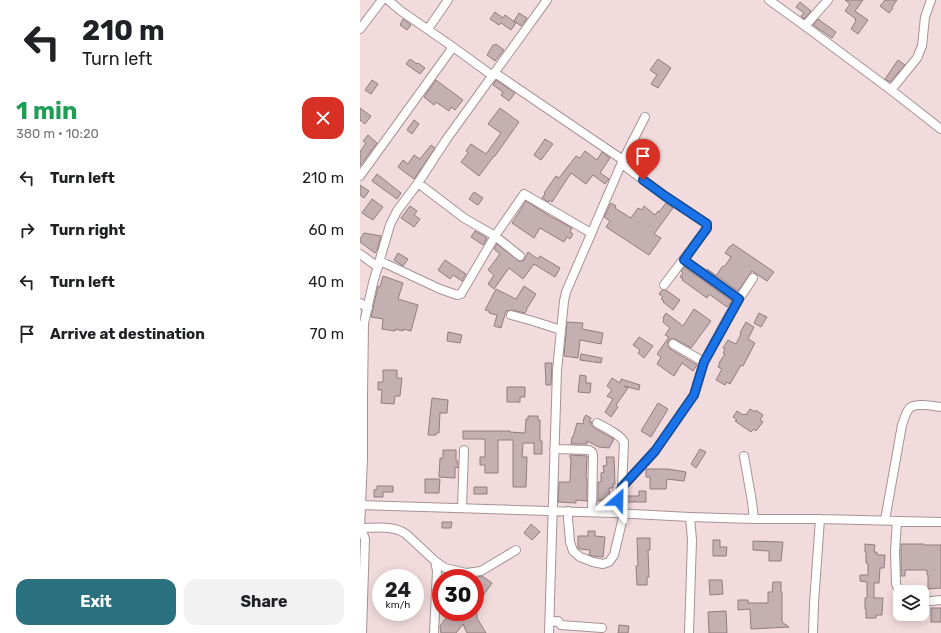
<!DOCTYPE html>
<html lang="en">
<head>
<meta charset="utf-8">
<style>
  :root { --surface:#fff; --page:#f2f2f2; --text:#202124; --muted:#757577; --accent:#2a707f }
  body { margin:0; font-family:Rubik,sans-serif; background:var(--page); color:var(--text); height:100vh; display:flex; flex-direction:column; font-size:15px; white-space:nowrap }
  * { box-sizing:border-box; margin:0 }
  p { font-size:13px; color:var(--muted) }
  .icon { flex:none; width:22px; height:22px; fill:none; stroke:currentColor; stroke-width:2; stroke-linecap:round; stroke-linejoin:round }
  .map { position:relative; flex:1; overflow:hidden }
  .drawer { display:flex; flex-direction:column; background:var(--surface); width:360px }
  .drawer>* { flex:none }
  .top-card { background:#fff; color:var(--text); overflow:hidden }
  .fabs { position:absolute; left:533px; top:585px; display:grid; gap:8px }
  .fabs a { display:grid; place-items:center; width:36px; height:36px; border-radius:8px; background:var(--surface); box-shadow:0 2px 10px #0003; font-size:20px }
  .speed { position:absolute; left:12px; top:569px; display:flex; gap:8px; font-size:20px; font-weight:700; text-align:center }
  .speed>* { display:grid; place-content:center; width:52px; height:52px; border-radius:50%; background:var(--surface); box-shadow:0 2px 10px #0003; line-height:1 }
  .speed small { font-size:10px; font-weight:400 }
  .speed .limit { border:6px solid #d22; background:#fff; color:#111 }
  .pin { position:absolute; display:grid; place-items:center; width:34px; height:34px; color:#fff; margin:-41px -17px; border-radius:50% 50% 50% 0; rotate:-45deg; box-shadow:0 0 4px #0007 }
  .pin .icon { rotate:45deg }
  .me { position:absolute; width:44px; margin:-22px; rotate:25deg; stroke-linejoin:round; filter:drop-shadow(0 0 3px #0008) }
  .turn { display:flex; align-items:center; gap:14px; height:84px; padding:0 16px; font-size:18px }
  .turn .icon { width:52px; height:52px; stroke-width:2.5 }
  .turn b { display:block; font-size:28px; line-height:34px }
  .round { display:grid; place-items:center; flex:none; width:42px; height:42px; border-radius:12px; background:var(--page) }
  .summary { display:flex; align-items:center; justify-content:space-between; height:68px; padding:0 16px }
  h1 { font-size:24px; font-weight:700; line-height:30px; color:#1e9e55 }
  .button { display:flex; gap:8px; margin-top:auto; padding:8px 16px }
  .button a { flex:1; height:46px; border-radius:12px; background:var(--accent); color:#fff; font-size:16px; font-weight:700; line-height:46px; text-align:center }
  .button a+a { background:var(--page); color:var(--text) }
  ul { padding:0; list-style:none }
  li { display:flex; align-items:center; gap:12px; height:52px; padding:0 16px }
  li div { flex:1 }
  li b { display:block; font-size:15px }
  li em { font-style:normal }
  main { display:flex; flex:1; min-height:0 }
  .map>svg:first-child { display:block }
  .building { fill:#c4afb1; stroke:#917d7f }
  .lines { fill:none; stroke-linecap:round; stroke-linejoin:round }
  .minor-casing { stroke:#a79294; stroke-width:10 }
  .minor { stroke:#fff; stroke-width:8 }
  .route-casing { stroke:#114b97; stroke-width:10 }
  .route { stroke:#1a73e8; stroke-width:7 }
</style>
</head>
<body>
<main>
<section class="drawer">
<div class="top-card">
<div class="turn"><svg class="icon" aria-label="left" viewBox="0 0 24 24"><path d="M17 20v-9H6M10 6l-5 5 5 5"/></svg><div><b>210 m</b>Turn left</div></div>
</div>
<div class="summary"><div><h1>1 min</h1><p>380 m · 10:20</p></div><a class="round" style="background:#d93025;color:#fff"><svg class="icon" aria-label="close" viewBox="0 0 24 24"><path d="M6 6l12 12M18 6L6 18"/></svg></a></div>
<ul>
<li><svg class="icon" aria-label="left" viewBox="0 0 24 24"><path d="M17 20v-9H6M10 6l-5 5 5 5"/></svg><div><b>Turn left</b></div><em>210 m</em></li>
<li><svg class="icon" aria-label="right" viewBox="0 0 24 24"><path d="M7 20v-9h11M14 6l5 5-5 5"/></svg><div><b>Turn right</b></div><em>60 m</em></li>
<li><svg class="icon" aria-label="left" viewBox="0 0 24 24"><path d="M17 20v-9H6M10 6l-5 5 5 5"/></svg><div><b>Turn left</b></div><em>40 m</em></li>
<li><svg class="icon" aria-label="arrive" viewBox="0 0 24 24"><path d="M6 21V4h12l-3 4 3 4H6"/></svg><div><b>Arrive at destination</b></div><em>70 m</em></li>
</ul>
<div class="button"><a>Exit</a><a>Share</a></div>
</section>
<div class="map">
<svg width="581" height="633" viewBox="0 0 581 633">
  <rect width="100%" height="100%" fill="#f2dbdd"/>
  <path class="building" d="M485 0H503L495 11 508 20 498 34 491 29 496 21 495 20 496 19 485 11 490 4Z
    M525 0H537L532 7 533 8 529 13 520 6Z
    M440 2 451 11 444 19 441 16 444 13 436 7Z
    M135 12 143 18 145 15 156 23 151 30 141 23 139 25 130 19Z
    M159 13 167 18 161 26 154 21Z
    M43 19 51 25 47 30 40 25Z
    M458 19 476 32 472 38 453 25Z
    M136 44 144 50 135 61 127 55 133 45H135Z
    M50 59 57 64 58 63 65 68 60 74 46 64Z
    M298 59 311 68 298 88 291 84 297 75 290 70Z
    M538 60 545 65 530 82 525 79Z
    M12 80 18 84 11 94 5 90Z
    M76 80 103 100 95 110 91 107 89 111 76 102 74 105 64 97Z
    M136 80 155 93 149 101 141 95 143 92 133 85Z
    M0 108 11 116 5 124 0 120Z
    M140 108 159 122 135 156H134L119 176 101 162 108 153 106 151 111 144 126 154 141 133 128 124Z
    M54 120 59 124 52 134 47 130Z
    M8 135 17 143 0 166V152L6 143 3 141Z
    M185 139 193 144 181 160 174 155Z
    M71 145 75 148 54 179 38 167 43 160 48 164 54 155 60 159Z
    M225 151 237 160 242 152 250 158 240 173 249 179 245 184 233 175 226 184 211 173 192 202 189 200 188 202 182 198 185 194 184 193 196 176 199 178 216 156 220 158Z
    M17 174 41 193 37 199 12 181Z
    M0 185 9 191 4 198 0 195Z
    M114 192 123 198 118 205 109 199Z
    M12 199 23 207 13 220 2 213Z
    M166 201 193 218H194L212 228 210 232 213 234 210 239 207 237 204 242 180 228 174 238 152 223Z
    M251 203 256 206 255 208 271 218 278 208 282 210 284 206 295 215 298 211 299 212 306 203 313 208 294 234 301 238 289 255 246 227 250 221 244 217Z
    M50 206 57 211 54 215 60 219 54 227 41 218Z
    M115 231 127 238 123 245 111 237Z
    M4 233 21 236 17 250 15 253 0 242V239Z
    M137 244 159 261H162L164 260 168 252 178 259 180 256 200 268 195 277 174 264 163 279 149 268 134 289 128 284 134 275 128 270 140 254 134 249Z
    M373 244 414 272 407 281 392 271 378 291 347 269 356 276 362 267 364 266H365L371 257 365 253 370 246H371Z
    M38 253 48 259 43 266 34 260Z
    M85 260 106 274 102 281 93 275 90 279 78 270Z
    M324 267 372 301 367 307 349 294 347 298 322 280 323 278 320 277 323 273 321 271Z
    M23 276 43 283 38 299 58 305 51 331 43 329V331L35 329V331L22 329 23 319 11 317 18 286 20 287Z
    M164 286 176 294 166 310H167L165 313 152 310 147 311H146L141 328 134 326 137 315 129 313V311L125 310 136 289 156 299Z
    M302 290H306L320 300 313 310 303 302 304 301 301 299 303 297 299 294Z
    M334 309 351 321 331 348 315 339H311L308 341V344L310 349 337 365 333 371 322 363 314 376 297 364 301 357 297 354 309 337 305 335 310 328 303 322 304 319 303 318 306 313 323 326Z
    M399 313 407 317 401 327 394 323Z
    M207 322 223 323 222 329 243 333 241 344 220 340 218 358 204 356Z
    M386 322 394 327 388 339 395 343 383 366 381 365 370 384 366 382 365 385 356 380 362 369 358 367 360 363H359L365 354 363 353 365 349 363 348 368 340 376 344 381 334 380 333Z
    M88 332 102 335 100 343 87 341Z
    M279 337 293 346 284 358 278 353 280 350 273 345Z
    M221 354 242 358 241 363 220 360Z
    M185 363H192L191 385H186Z
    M23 370H37V378H42L40 396H35L34 404 21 403 22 390H18V382H23Z
    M220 375 226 376V383H231L230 393 218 392Z
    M252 378 260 383 261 379 280 385 279 390 264 386 268 388 256 405 258 407 251 417 245 412 253 399 247 396 252 390 247 386Z
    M147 387H165V397H160V402H147Z
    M72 398 88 400 87 413H80L79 433H76V435H68Z
    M298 403 308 409 291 437 281 431Z
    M390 409 395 412 396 410 403 415 400 420 403 422 396 431 394 429 391 432 375 421 377 420 373 417 377 411 383 415 384 414 386 415Z
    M226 415 231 418 229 422H232L231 424 234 428 254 439 249 448 239 447 227 441V444H211L212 437H213L217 423 223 424 224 418Z
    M168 416H178V420H180V441H182V454H174V443H163L162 457H167L166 487H153V440H138V473H125V465H120V457H125V439H103V431H150V432L165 433 166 419H168Z
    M340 449 346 452 336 468 331 464Z
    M83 450H96V461H98V468L95 467V478L79 477 80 458H83Z
    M210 455 227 456 226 478H227V501L216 500V503L198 502 199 482H210L211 458H210Z
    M246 457H254L255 484H253V488H249L250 500H241V501H238V482H241V473L244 472 243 466 247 465Z
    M286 469H308L326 472 324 481 307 479 306 489H290V477H286Z
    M65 479H80L79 493H65Z
    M17 486H33V492H23V497H14V490L17 489Z
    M114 487H127V494H114Z
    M279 491H286V502H263L265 496H279Z
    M82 522H92L91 528H82Z
    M171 524 180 532 172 540 164 533Z
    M228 531H235V536L245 537 243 557 233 556 229 555 230 550 220 549 218 548V536H228Z
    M277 538H290V550H288L289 577H287V585H277L276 566H278Z
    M353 540H360V547H367L366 556H353Z
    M393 541 423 542 421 561H409V551L393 550Z
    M505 544 515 545 514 552H517V555H525L524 568H520L519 583H514V598H523L522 615H516V618H506V609H505V598H507V582L500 581V575H508V563H506V552H505Z
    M541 544H564V545H581V588L568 589V575H567V570H545V576H541Z
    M122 576 132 583 115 607V580L117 577Z
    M349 580H362L363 594 350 595Z
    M413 582H421V592H422V622L429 627 391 629 390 609 378 610V600H388V603H408V592H412Z
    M571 608H581V622H571Z
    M366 611 367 633H349L348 612Z
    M82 612H117V618L126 633H107L103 624 96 633H81L80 626 86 618Z
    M259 625 269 626 268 633H258Z"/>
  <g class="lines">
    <g class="minor-casing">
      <path id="minor" d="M28 0 41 11 93 47 133 76
        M409 0 445 26 531 90 581 129
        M445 26 468 0
        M0 29 22 0
        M68 29 88 0
        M135 73 263 160
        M531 90 557 58 562 46 565 17 571 0
        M262 164 305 196 347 224V228L345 231 304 285
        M0 176 93 47
        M58 183 104 218 135 236 160 256
        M0 254 18 267
        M324 260 379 299
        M20 261 80 289 97 295 101 294 135 236 164 194 231 233
        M0 303 8 308
        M151 315 173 321 201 330
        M313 344 344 362
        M237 423C244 427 260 434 264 442L262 487 254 513
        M194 449 229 450 232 452 233 455 232 512
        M384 456 392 502 394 519
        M262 487 295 451 334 395 344 362 366 321 379 299 393 278
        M0 505 254 513 330 517 394 519H460L581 522
        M102 508 104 450
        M208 511V520L209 529 210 542 213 551 220 557 233 562 243 564 249 562 254 555 264 513
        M525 520 542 425C544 420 546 410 551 407 558 403 573 406 581 407
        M537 521 535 551 536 584 540 593
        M1 528C16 528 33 525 46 534L75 561 85 568 106 573 121 571 156 550
        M1 528 5 539 2 633
        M0 529 3 458V396L4 323 13 283 30 225 37 211 58 183 86 140 187 0
        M562 602 581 600
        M190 622 198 621 201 625 242 628
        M74 633 77 571 75 561
        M189 633 197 370 204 301 206 292 263 160 285 117
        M329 633 332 540 330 517
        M453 633 454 603 460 519"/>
    </g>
    <use href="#minor" class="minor"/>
  </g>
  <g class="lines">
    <g class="route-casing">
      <path id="route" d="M258 500 262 487 295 451 334 395 344 362 379 299 324 260 347 228V224L305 196 283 180"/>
    </g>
    <use href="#route" class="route"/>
  </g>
</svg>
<div class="fabs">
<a><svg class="icon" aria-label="layers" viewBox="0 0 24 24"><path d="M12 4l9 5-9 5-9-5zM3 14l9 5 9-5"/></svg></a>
</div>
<div class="speed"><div>24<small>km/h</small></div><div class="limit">30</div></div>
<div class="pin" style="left:283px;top:180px;background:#d93025"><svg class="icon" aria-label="arrive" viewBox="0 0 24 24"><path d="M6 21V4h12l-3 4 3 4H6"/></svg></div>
<svg class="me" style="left:258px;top:500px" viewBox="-20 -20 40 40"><path d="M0-17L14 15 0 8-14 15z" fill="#1a73e8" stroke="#fff" stroke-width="4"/></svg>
</div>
</main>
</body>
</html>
